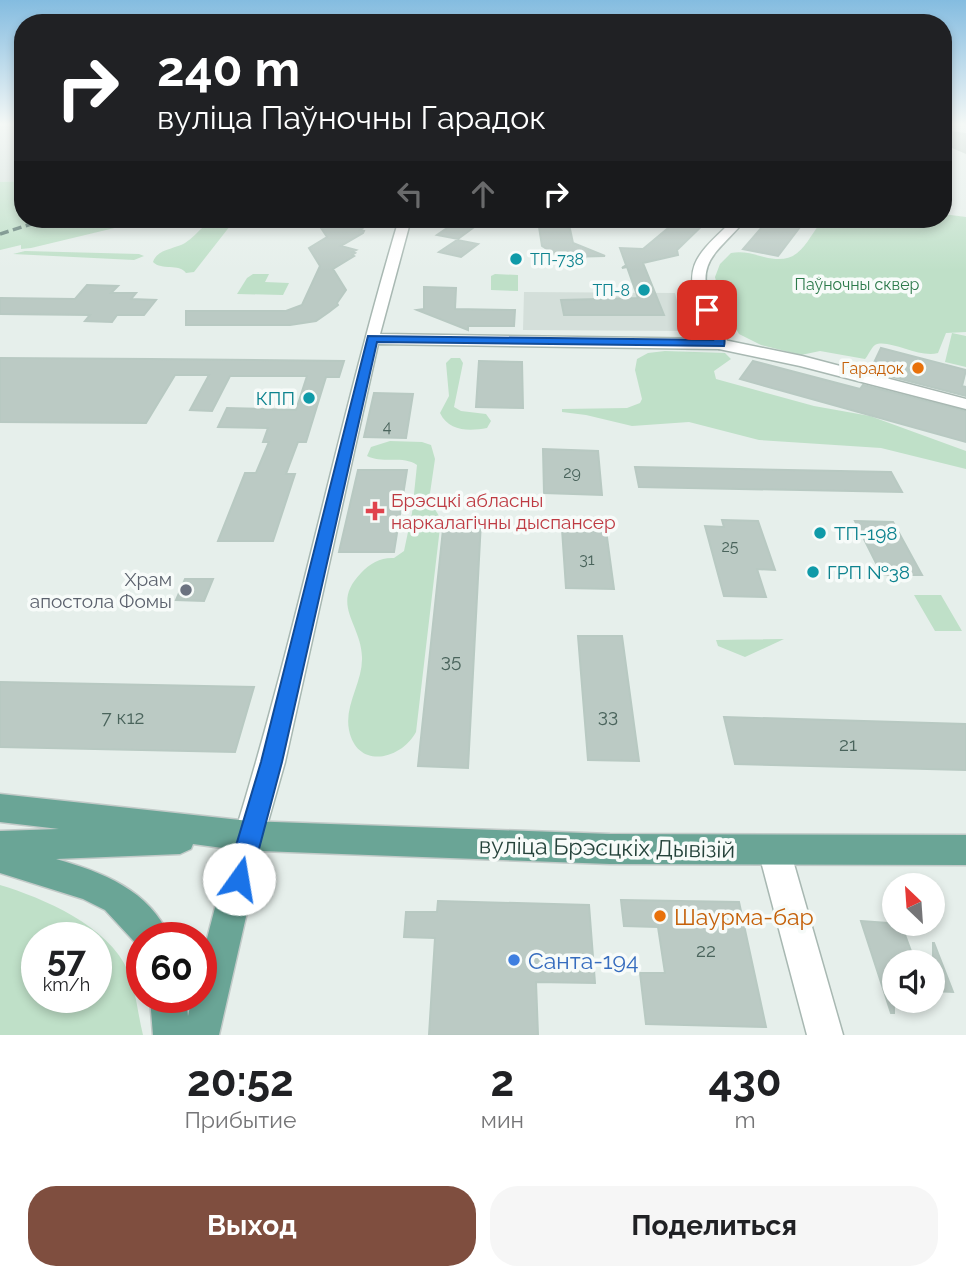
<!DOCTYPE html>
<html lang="ru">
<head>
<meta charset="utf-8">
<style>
  :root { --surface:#fff; --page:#f6f6f6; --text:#202124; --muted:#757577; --accent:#7f4e3f }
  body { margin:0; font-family:Raleway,sans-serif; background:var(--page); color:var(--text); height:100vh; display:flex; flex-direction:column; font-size:26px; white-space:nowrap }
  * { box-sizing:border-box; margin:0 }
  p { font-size:23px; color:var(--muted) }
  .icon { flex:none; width:38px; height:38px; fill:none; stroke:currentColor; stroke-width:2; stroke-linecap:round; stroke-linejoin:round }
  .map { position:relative; height:1035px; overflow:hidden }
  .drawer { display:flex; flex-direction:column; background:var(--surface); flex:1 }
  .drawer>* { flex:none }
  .banner { position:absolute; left:14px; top:14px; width:938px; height:214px; border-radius:28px; box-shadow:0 4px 10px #0003; background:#202124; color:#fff; overflow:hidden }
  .needle { width:46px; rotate:335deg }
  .buttons { position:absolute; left:882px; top:873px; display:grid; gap:14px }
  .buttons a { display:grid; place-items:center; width:63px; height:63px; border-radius:50%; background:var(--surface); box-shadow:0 4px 10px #0003; font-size:35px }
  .speed { position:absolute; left:21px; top:922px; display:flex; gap:14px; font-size:35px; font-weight:700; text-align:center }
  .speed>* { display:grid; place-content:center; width:91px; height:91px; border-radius:50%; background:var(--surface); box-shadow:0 4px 10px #0003; line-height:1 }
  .speed small { font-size:18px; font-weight:400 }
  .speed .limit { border:10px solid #d22; background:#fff; color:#111 }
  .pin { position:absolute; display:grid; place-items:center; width:60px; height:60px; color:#fff; margin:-30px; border-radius:14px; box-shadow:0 4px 10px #0006 }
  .me { position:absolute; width:77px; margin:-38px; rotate:13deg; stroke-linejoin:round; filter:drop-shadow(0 0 5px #0008) }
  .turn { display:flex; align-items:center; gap:24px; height:147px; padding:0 28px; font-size:32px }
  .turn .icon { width:91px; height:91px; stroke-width:2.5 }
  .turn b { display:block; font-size:49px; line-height:60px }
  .lanes { display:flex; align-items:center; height:66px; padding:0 28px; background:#0003; justify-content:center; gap:35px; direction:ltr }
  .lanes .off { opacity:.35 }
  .eta { display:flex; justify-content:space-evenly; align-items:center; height:119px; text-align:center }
  .eta b { font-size:42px; font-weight:700; line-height:49px }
  .button { display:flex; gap:14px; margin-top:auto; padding:14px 28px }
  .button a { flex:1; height:80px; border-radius:28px; background:var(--accent); color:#fff; font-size:28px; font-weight:700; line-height:80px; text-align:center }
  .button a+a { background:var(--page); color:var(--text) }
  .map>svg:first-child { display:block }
  .built { fill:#d4dfda }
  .green { fill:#bfe0c8; fill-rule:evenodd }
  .building { fill:#bbcac4; stroke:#b8c9c2; stroke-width:2 }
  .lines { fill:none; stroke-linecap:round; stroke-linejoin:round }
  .minor-casing { stroke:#a8b8b2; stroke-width:3 }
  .tertiary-casing { stroke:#a8b8b2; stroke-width:3 }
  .primary-casing { stroke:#c2cac8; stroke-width:3 }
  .minor { fill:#fff; fill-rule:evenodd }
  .tertiary { fill:#fff; fill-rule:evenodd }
  .primary { fill:#6aa596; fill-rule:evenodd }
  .rail { stroke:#5f7d75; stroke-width:3.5; stroke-dasharray:9 4.5; stroke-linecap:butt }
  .route { fill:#1a73e8; stroke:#114b97; stroke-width:2 }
  .culture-dot { fill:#0f9aa8; stroke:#f7fbf9; stroke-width:2.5 }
  .food-dot { fill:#e8710a; stroke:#f7fbf9; stroke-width:2.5 }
  .health-dot { fill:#e0444e; stroke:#f7fbf9; stroke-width:2.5 }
  .worship-dot { fill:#6b7280; stroke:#f7fbf9; stroke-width:2.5 }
  .shop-dot { fill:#3f7fe0; stroke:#f7fbf9; stroke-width:2.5 }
  .labels { text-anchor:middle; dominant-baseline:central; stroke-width:7; stroke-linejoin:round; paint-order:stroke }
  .far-culture-label { font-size:16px; fill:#0d838f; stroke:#f7fbf9; text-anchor:start }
  .far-park-label { font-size:16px; fill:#2d7a4b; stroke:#f7fbf9 }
  .far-food-label { font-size:16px; fill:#c56008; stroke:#f7fbf9; text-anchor:end }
  .number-label { font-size:16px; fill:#4a645c }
  .culture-label { font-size:19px; fill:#0d838f; stroke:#f7fbf9; text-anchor:start }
  .health-label { font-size:19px; fill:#be3a42; stroke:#f7fbf9; text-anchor:start }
  .worship-label { font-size:19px; fill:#5b616d; stroke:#f7fbf9; text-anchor:end }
  .near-number-label { font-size:19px; fill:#4a645c }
  .near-street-label { font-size:23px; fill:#24423a; stroke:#f7fbf9 }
  .near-food-label { font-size:23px; fill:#c56008; stroke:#f7fbf9; text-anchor:start }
  .near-shop-label { font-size:23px; fill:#366cbe; stroke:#f7fbf9; text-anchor:start }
</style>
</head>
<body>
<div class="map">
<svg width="966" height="1035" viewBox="0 0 966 1035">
  <rect width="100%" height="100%" fill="#e6efeb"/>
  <path class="built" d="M0 125H23V181L0 182Z
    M524 292 675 293 685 331 523 330Z"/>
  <path class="green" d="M23 181V219H152L31 248 21 249V245L0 250V182Z
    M943 214 966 217V332L946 333 938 353C920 359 888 338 875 345 871 348 868 356 865 359L820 351 801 355 761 345 739 334 722 305 715 277 720 264 731 253C743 251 753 254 764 257 800 266 804 244 823 219H943Z
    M223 221 229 223 230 226 194 272 186 273C179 263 162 271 153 262 157 249 175 249 185 243 201 233 200 222 223 221Z
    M25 251 139 254 144 256 134 260 13 254Z
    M253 274H269L265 282 289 283 283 295 237 294 247 278Z
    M495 274 518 275V291L491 290V276Z
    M952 333 966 336V367L945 362Z
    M665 351 725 353 731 359 714 371 716 379 814 406 870 416 966 451V469L881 448 759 440 689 422 632 426 586 415 562 412V409L627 408 640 403 642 399 635 370 637 359 648 353Z
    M451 358H460L463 363 454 407 461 411 486 414 491 421 487 428C470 431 449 432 440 413L449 396 446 363Z
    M390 441 422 442 431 445 435 459 429 500 441 519 416 732C401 760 357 770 349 730 344 705 363 682 362 657 361 623 330 605 361 573 370 563 382 557 394 558L404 551 412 513 417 465C403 455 383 464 367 456L371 447Z
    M914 595H941L962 631H935Z
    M784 639 745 657 718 646 716 640Z
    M0 885C43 898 109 926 128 971 136 991 138 1015 143 1035H0ZM37 938H96V998H37Z"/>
  <path class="building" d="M943 131 966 134V153L943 143Z
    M460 219 481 222 458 239 437 235Z
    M679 219H709L677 250 678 255 643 263 664 315H564L561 300 638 298 627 267 622 268 626 265 620 248 643 249Z
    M769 219H806L778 256 743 249Z
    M329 220 364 227 360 230 364 231 363 233 341 246 356 250 352 252 355 253 352 255 354 256 333 269 346 290 337 303 338 305 329 312 316 321 290 325H186V311H286L302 305 320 266 309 248 327 237 319 225Z
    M539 227H566L570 229 573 243 605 256 567 257 556 255 542 246Z
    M457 240 478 244 461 257 439 252Z
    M87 285 118 286 111 293H136L131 299 156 300 144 315H117L112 322 85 321 90 315 0 314V298L75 299Z
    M424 287 456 288 455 309 515 310 514 326H468V330L417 310 424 309Z
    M881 348 966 370 962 386 966 387V396L870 371Z
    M0 358 151 359 344 361 339 377H326L306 442H298L286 474H295L273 541H218L245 473H256L269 442H263L268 428 218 427 227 408 296 410 307 376H230L212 411 190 410 209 375H175L146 423 0 422Z
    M479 361 522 362 523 408 476 407Z
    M753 361 860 389 863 385 966 411V442L740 379Z
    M374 393 413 394 406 438 364 437Z
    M543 449 598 451 602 495 544 493Z
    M635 467 891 472 902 492 639 487Z
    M358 470H407L394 552H339Z
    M444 520 481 521 468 768 418 766Z
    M722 520 758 521 775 570 757 569 766 597 724 596 705 526 724 527Z
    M855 521 893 522 922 575H882Z
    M562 529 606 530 614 589 566 588Z
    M185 579H213L204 601 176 600Z
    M578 636H622L639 761 588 760Z
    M0 682 254 687 235 752 0 747Z
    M724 717 966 724V770L735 764Z
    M621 900 739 902 766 1027 646 1024 640 973H665L658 927 624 926Z
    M438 901 589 905 595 983 536 982 538 1035H429L435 938 404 937 406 912H437Z
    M861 921 901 924 915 962H894V1013H891Z
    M933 943H934L953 992 933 991Z"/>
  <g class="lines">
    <g class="minor-casing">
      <path id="minor" d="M734 219H746C719 252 692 261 713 308 718 320 727 331 727 344L719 349 711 344C711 332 705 323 701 313 679 264 701 252 734 219Z
        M774 835 785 839 790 850 843 1035H807L758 850 763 839Z"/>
    </g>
    <g class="tertiary-casing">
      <path id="tertiary" d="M399 219H411L380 334 719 339 802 356 966 399V409L800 366 719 349 378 344 285 762 264 836 260 846 249 851 238 846 234 836C297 633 338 423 399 219Z"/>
    </g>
    <g class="primary-casing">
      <path id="primary" d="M0 794 249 821 610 834 966 835V865L610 864 261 851 219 1035H153L150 998H186L188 1016 192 998H201V962L230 849 193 844 191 849 180 854 56 859C102 872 150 890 170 938H142V950L105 910 83 899 0 873V831L59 829 0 822Z"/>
    </g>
    <use href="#minor" class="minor"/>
    <use href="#tertiary" class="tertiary"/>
    <use href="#primary" class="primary"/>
    <path class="rail" d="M0 234 47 219"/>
  </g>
  <linearGradient id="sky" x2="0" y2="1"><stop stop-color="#84bce0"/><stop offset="0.46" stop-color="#f4f8f6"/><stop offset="1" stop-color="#f4f8f6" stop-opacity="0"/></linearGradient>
  <rect width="966" height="270" fill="url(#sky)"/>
  <path class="route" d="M707 306C717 313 727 334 724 346L377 342 282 762 251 879 247 888 239 891 230 888 226 879 261 762 368 336 713 340 701 310Z"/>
  <g class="culture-dot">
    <circle cx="516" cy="259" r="7"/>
    <circle cx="644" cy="290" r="7"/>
    <circle cx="309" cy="398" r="7"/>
    <circle cx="820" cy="533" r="7"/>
    <circle cx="813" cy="572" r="7"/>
  </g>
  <g class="food-dot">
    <circle cx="918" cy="368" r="7"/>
    <circle cx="660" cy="916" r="7"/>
  </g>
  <path class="health-dot" d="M371.5 500.5h7v7h7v7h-7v7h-7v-7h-7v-7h7z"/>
  <circle class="worship-dot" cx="186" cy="590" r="7"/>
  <circle class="shop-dot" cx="514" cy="960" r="7"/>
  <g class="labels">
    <g class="far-culture-label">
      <text x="530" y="259">ТП-738</text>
      <text x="630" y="290" text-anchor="end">ТП-8</text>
    </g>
    <g class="far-park-label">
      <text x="857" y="284">Паўночны сквер</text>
    </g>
    <g class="far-food-label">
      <text x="904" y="368">Гарадок</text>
    </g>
    <g class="number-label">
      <text x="387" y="426">4</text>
      <text x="572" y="472">29</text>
      <text x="730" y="546">25</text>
      <text x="587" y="559">31</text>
    </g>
    <g class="culture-label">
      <text x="295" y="398" text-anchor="end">КПП</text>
      <text x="834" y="533">ТП-198</text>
      <text x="827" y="572">ГРП №38</text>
    </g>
    <g class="health-label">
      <text x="391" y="500">Брэсцкі абласны<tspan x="391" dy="22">наркалагічны дыспансер</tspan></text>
    </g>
    <g class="worship-label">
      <text x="172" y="579">Храм<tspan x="172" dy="22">апостола Фомы</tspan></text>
    </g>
    <g class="near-number-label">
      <text x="451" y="660">35</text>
      <text x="608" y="715">33</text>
      <text x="123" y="717">7 к12</text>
      <text x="848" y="744">21</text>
      <text x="706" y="950">22</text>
    </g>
    <g class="near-street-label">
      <text transform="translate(607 847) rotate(1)">вуліца Брэсцкіх Дывізій</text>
    </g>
    <g class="near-food-label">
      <text x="674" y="916">Шаурма-бар</text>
    </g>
    <g class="near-shop-label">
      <text x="528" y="960">Санта-194</text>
    </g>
  </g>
</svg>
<div class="buttons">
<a><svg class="needle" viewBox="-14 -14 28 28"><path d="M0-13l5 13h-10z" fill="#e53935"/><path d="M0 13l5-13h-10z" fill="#757577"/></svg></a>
<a><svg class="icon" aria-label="sound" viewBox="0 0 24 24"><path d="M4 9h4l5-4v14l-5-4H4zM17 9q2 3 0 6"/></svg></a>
</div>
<div class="speed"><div>57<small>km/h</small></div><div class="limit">60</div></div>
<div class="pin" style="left:707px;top:310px;background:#d93025"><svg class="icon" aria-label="arrive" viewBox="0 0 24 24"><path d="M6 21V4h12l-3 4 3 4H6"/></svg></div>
<svg class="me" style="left:239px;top:879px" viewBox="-20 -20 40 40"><circle r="19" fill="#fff"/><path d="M0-13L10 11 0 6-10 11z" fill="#1a73e8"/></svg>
<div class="banner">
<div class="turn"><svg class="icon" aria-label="right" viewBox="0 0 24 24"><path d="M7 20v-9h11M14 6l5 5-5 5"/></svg><div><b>240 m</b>вуліца Паўночны Гарадок</div></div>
<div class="lanes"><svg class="icon off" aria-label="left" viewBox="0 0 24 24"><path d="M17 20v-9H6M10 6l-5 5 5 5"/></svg><svg class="icon off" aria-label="ahead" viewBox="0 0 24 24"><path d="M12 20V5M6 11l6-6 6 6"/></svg><svg class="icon" aria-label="right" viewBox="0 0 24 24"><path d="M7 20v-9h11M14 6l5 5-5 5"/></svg></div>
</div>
</div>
<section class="drawer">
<div class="eta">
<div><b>20:52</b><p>Прибытие</p></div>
<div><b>2</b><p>мин</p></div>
<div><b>430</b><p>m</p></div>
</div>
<div class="button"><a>Выход</a><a>Поделиться</a></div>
</section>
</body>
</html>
